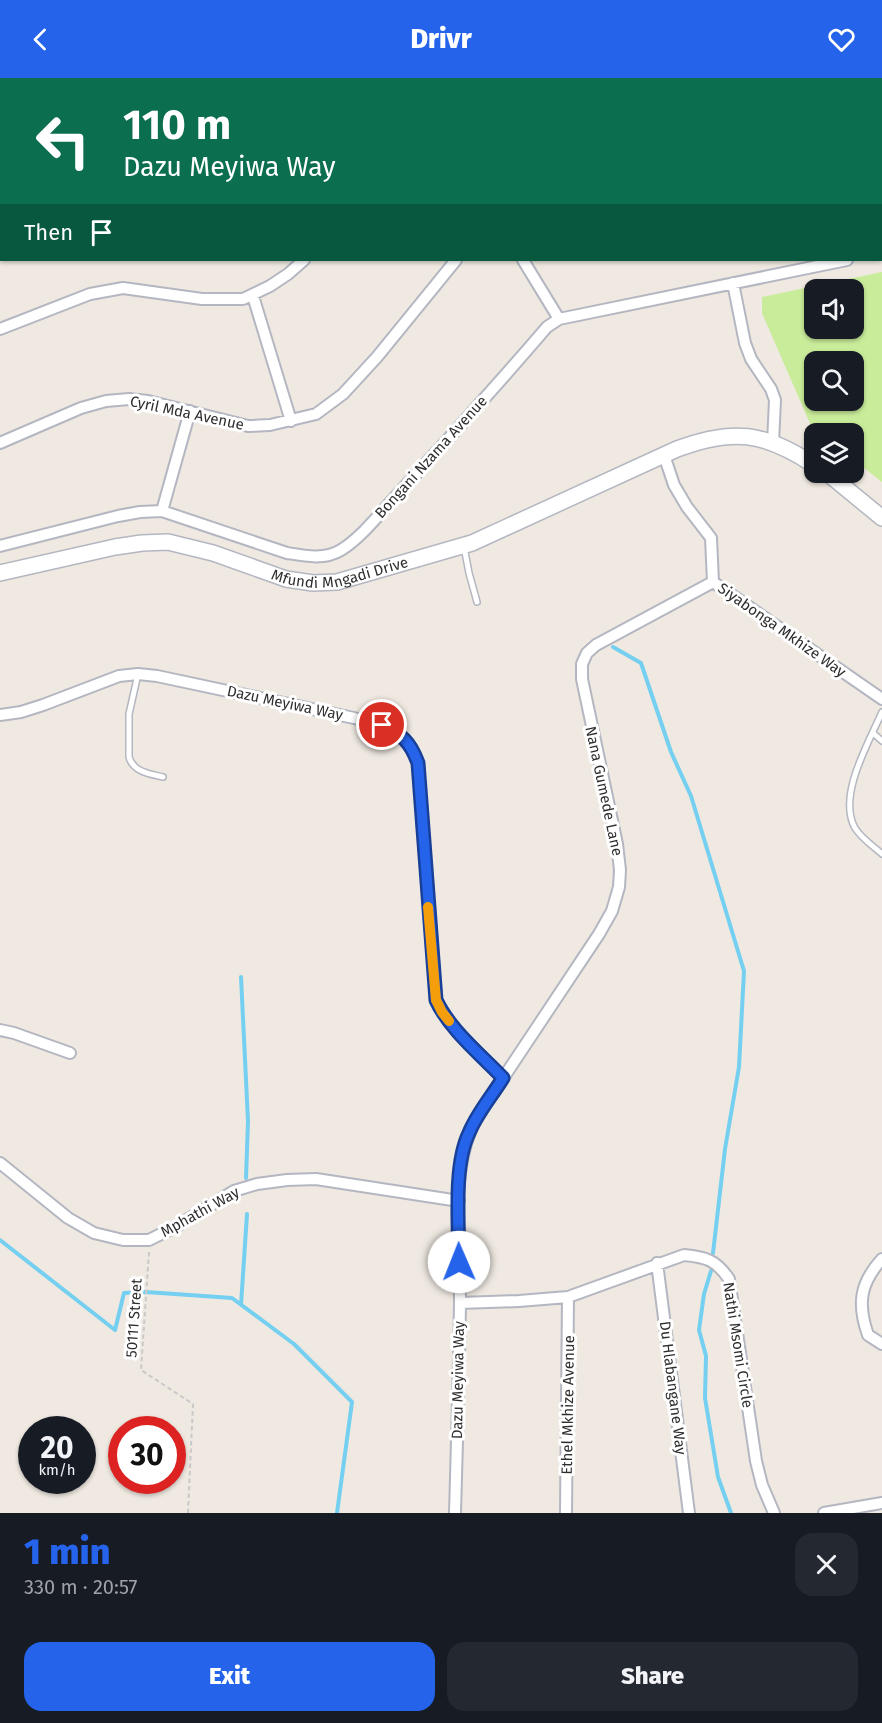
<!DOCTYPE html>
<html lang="en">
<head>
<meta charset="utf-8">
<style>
  :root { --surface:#171b24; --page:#242831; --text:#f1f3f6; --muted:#9ea1a6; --accent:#2563eb }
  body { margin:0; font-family:"Fira Sans",sans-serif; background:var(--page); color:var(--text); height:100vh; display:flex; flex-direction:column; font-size:22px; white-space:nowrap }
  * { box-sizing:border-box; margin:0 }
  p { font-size:20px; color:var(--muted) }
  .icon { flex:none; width:33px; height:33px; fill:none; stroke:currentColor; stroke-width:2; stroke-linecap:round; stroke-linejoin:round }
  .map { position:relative; height:1435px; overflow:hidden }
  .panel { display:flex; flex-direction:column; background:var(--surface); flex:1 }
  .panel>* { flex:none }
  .hud { position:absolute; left:0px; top:0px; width:882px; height:183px; box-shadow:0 2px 4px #0004; background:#0b6e4f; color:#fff; overflow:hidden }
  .buttons { position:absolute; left:804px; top:201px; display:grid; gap:12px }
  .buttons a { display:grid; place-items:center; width:60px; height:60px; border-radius:12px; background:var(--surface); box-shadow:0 2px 4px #0004; font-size:30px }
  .speed { position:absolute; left:18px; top:1338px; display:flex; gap:12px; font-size:30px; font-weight:700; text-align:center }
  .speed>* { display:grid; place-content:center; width:78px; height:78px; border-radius:50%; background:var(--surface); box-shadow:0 2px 4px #0004; line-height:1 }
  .speed small { font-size:15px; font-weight:400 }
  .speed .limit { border:9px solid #d22; background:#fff; color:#111 }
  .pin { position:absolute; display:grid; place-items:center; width:51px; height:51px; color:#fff; margin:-26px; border:3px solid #fff; border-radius:50%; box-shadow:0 2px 6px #0007 }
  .me { position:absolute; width:66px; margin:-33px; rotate:359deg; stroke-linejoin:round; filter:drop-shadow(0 0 4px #0008) }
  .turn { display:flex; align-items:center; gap:21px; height:126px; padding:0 24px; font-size:27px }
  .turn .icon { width:78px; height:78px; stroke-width:2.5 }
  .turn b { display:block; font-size:42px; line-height:51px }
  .then { display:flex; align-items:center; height:57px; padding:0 24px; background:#0003; gap:12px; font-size:22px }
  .round { display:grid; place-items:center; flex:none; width:63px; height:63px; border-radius:18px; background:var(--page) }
  .headline { display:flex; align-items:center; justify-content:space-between; height:102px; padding:0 24px }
  h1 { font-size:36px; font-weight:800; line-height:45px; color:var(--accent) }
  .action { display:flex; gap:12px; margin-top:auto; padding:12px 24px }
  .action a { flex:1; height:69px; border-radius:18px; background:var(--accent); color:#fff; font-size:24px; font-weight:800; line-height:69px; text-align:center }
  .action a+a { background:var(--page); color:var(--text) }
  header { display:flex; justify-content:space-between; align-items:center; height:78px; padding:0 24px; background:var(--accent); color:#fff; font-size:27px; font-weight:800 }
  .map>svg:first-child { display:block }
  .pitch { fill:#c9ec9a; fill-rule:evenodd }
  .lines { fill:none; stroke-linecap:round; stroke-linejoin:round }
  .stream { stroke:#75cff0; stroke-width:4 }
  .lane-casing { stroke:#b4b7c1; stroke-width:8 }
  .street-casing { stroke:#b4b7c1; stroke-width:14 }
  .secondary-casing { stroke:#b4b7c1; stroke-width:18 }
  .path { stroke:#c9c9c9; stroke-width:2; stroke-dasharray:4.5 3; stroke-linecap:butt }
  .lane { stroke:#fff; stroke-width:5 }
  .street { stroke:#fff; stroke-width:10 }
  .secondary { stroke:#fff; stroke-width:15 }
  .route-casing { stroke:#184099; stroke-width:15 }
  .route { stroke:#2563eb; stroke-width:10 }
  .slow { stroke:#f59e0b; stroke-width:10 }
  .labels { text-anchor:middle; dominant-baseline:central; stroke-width:6; stroke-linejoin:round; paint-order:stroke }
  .street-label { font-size:15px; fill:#2e2e2e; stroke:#fff }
</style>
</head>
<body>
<header><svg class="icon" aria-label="back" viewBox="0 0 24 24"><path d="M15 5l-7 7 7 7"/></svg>Drivr<svg class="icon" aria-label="heart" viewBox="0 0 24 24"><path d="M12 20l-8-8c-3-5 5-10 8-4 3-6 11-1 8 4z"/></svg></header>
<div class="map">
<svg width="882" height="1435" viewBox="0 0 882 1435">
  <rect width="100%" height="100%" fill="#efe9e1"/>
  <path class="pitch" d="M882 194V404L854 382V356L819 355 812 350 762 235V219ZM814 212H854V250H814ZM814 284H854V322H814Z"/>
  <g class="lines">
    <path class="stream" d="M613 569 641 585 671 674 691 718 744 893 739 989 725 1071 713 1175
      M241 899 248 1043 246 1100
      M0 1162 115 1252 124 1215 146 1214 232 1220 294 1266 352 1324 337 1435
      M711 1193 704 1216 699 1252 706 1278 705 1320 718 1399 731 1435
      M241 1227 247 1136"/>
    <g class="lane-casing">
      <path id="lane" d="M464 469 469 495 477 524
        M138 596 129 636V679C133 694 150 696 163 699
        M882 634C869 664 837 718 855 750 861 760 873 768 882 776
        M873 655 882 663"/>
    </g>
    <g class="street-casing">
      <path id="street" d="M33 0 34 2
        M74 2 77 0
        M306 2 308 0
        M538 2 542 0
        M0 33 2 32
        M880 47H882
        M0 139 2 138
        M880 175 882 174
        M523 182 559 241
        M733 205 745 265 751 281 771 311 775 322 773 365
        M253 218 291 343
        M0 251 90 216 123 210 202 221H243L270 208 288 196 304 182
        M0 365 81 330 106 323 129 321 148 323 248 348 270 347 316 336 343 316 377 279 456 182
        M664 377 674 407 687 429 711 460 713 504
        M162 433 190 333
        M0 468 118 438 140 434 162 433 287 475C305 478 325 482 341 472 362 459 380 435 397 417 448 362 498 306 547 249L559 241 847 182
        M713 504 882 621
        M0 637 21 634 43 627 119 598 138 596 157 598 354 640C387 648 405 651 418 685L436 922C450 952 480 976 503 1000
        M0 952 14 955 70 975
        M0 1085 68 1140 94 1155 123 1162H149L177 1148 234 1113 257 1106 287 1102 316 1101 459 1123
        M882 1181C860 1205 857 1226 868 1257L882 1266
        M657 1185 689 1435
        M460 1225 519 1223 568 1219 684 1177C706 1179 716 1182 729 1201L756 1383 762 1407 774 1435
        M455 1435C457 1365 459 1295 460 1225 460 1167 448 1094 476 1041L599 856 612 833 619 809 620 792 617 766 582 601V586L587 575 596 567 713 504
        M566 1435 568 1219
        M824 1435 882 1425"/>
    </g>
    <g class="secondary-casing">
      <g id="secondary">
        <path d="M826 394 882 440"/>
        <path id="s1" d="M0 495 115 469 142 465 168 464 213 475 286 501 313 505 337 504 472 465 677 371C733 350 764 354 814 387"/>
      </g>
    </g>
    <path class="path" d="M149 1174 141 1292 193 1326 188 1435"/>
    <use href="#lane" class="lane"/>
    <use href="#street" class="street"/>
    <use href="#secondary" class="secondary"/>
  </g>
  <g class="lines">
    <g class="route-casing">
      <path id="route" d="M382 647C402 657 410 663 418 685L436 922C450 952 480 976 503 1000 492 1018 477 1035 469 1055 453 1088 459 1147 459 1184"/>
    </g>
    <use href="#route" class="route"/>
    <path class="slow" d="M428 829 436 922 442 934 449 943"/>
  </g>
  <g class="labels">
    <g class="street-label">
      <text transform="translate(187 335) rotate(12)">Cyril Mda Avenue</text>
      <text transform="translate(431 379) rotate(-48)">Bongani Nzama Avenue</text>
      <text stroke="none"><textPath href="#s1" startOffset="350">Mfundi Mngadi Drive</textPath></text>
      <text transform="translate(782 552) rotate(35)">Siyabonga Mkhize Way</text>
      <text transform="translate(285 625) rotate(12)">Dazu Meyiwa Way</text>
      <text transform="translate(604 713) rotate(78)">Nana Gumede Lane</text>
      <text transform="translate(200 1134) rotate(-29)">Mphathi Way</text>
      <text transform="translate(134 1240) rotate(-86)">50111 Street</text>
      <text transform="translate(738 1267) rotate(81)">Nathi Msomi Circle</text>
      <text transform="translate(458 1302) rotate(-89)">Dazu Meyiwa Way</text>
      <text transform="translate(673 1310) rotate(83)">Du Hlabangane Way</text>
      <text transform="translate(568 1327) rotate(-89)">Ethel Mkhize Avenue</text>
    </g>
  </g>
</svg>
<div class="buttons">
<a><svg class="icon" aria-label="sound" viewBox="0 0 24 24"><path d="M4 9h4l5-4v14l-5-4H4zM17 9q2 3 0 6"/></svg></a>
<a><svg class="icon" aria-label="search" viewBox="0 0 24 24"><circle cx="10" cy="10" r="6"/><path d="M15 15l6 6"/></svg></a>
<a><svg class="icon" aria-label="layers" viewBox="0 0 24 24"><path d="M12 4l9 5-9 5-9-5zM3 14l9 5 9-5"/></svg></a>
</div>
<div class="speed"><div>20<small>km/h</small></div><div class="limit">30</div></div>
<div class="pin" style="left:382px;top:647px;background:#d93025"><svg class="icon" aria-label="arrive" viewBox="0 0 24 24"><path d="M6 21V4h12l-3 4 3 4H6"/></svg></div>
<svg class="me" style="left:459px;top:1184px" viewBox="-20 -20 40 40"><circle r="19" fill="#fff"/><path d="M0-13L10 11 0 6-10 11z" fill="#2563eb"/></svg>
<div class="hud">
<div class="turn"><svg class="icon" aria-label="left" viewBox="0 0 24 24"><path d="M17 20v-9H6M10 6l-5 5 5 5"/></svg><div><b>110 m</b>Dazu Meyiwa Way</div></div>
<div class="then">Then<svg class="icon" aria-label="arrive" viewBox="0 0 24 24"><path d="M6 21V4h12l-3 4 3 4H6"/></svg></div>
</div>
</div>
<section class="panel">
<div class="headline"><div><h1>1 min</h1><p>330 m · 20:57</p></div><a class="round"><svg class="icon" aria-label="close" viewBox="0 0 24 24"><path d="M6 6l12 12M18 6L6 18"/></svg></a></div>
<div class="action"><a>Exit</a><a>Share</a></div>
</section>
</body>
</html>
